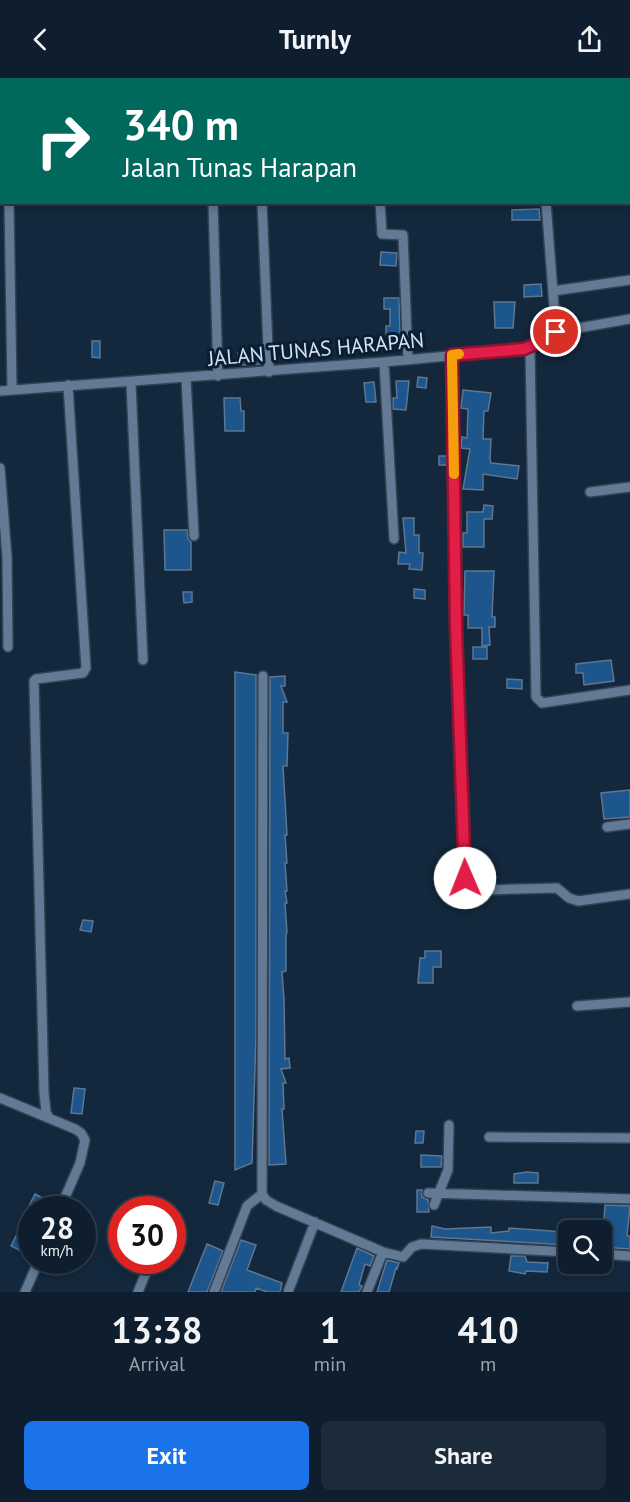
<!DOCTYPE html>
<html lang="en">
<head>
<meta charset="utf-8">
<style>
  :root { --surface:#0e1e2e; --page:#1c2b3a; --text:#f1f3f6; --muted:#9ba2aa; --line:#2e3c4a; --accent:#1a73e8 }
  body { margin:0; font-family:"PT Sans",sans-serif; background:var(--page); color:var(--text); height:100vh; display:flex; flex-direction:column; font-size:22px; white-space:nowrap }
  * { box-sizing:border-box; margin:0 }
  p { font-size:20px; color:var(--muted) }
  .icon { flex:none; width:33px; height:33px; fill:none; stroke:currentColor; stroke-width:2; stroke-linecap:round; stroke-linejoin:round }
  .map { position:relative; height:1214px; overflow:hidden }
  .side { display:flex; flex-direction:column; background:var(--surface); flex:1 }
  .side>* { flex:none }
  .guide { position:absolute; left:0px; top:0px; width:630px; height:126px; box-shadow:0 3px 9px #0003,0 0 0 2px var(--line); background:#00695c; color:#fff; overflow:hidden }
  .controls { position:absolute; left:558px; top:1142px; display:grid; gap:12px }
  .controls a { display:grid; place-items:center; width:54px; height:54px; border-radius:9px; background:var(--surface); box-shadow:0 3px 9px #0003,0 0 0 2px var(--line); font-size:30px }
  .speed { position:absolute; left:18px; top:1118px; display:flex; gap:12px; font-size:30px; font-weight:700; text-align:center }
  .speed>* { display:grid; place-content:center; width:78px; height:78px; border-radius:50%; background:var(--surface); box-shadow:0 3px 9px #0003,0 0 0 2px var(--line); line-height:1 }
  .speed small { font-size:15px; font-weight:400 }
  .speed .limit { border:9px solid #d22; background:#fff; color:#111 }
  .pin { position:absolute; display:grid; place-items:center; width:51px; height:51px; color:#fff; margin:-26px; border:3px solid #fff; border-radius:50%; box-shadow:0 2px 6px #0007 }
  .me { position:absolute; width:66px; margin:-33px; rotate:359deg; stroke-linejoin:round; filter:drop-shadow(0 0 4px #0008) }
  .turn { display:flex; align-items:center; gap:21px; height:126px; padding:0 24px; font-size:27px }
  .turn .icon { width:78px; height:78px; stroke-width:2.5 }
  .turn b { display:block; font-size:42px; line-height:51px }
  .eta { display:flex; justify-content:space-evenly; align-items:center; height:102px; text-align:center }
  .eta b { font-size:36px; font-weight:700; line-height:42px }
  .button { display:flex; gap:12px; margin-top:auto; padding:12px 24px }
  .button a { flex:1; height:69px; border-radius:9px; background:var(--accent); color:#fff; font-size:24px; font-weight:700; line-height:69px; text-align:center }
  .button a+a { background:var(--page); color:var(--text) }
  header { display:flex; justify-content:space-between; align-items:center; height:78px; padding:0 24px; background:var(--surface); font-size:27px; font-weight:700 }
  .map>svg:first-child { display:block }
  .building { fill:#1c568c; stroke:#5e768f; stroke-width:1.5 }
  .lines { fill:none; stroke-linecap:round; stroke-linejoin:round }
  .street-casing { stroke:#334255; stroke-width:12 }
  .street { stroke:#627a93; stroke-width:9 }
  .route-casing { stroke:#92132f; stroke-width:15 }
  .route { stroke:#e11d48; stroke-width:10 }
  .slow { stroke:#f59e0b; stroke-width:10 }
  .labels { text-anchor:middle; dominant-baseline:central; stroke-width:6; stroke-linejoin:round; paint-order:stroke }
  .street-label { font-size:21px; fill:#d4e1ef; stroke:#091e33 }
</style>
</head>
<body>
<header><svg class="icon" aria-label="back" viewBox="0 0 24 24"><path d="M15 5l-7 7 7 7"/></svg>Turnly<svg class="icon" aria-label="share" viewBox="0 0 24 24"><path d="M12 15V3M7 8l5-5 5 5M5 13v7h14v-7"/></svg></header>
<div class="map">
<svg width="630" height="1214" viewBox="0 0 630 1214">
  <rect width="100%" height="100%" fill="#13283d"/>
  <path class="building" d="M539 131 540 142H512V132Z
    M381 174 397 175 396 188 380 187Z
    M541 206 542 218 524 219V207Z
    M384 220H399L400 257H386V248H390V231H384Z
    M494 224H515L513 250H495Z
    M92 263H100V280L92 279Z
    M259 274 260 286 238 287V275Z
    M418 299 427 300 426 310 417 309Z
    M396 303H409L406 332 393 331V320H397Z
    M374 304 376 324H366L364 305Z
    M463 312 491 315 488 333H484L483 361H491L490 382 491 385 519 388 517 401 483 396V412L463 411 470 371 461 370 462 359 467 360 468 331 461 330Z
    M224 320H240L241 333H244V353H225Z
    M439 378H447V387H439Z
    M484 427 493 428 492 441H484V469H463V455H467V434H483Z
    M403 440H414V457H419V475H423L422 492 409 491 410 486H398L399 474 406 475Z
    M164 452H187L188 461 191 464V492H165Z
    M465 493H494L492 539H495V549H489L490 567 482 568V550H468V537H464Z
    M414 511 425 512V521L414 520Z
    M183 514H192V524L184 525Z
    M473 569H487V581H473Z
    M611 582 614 603 584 607 583 595H576V586Z
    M235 594 256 597V958L252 1085 235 1092Z
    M285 598V608H281L287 624H283V655H288L287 688H283L287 757H285L287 785H285L287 813H285L287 825H285L287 855 286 856V893L282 894 284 921 285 981 289 980 290 990 281 991 286 1005H283L284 1031H282L286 1086 269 1087 270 599Z
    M507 601 522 602V611L507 610Z
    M630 712V739L604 741 601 715Z
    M83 842 93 843 91 854 80 852Z
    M425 873H441V889H433V905H418L420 880H425Z
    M74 1010 85 1011 82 1036 71 1035Z
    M416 1053H424L423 1065H415Z
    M421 1077 442 1078 441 1089H421Z
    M527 1094 538 1095V1105H514V1096Z
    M215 1103 224 1105 218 1127 209 1125Z
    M417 1112H422V1119L428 1122 429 1134H417Z
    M35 1116 50 1124 46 1131H35L29 1128Z
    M605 1127 630 1128 627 1158H630V1171L602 1169Z
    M432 1148 445 1151 491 1149V1155L509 1153V1150L552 1153 568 1156V1167L431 1159Z
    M16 1158 30 1165 25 1175 11 1168Z
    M241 1162 256 1167 247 1192 282 1205 280 1214H267L256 1210 255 1214H221Z
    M207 1166 223 1173 207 1214H188Z
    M357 1170 374 1178 370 1188 365 1186 359 1207 362 1208 359 1214H341Z
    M511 1178H525L527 1184 548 1185 547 1194 526 1193 525 1196 509 1193Z
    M387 1182 399 1185 397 1191 396 1190 389 1214H377Z"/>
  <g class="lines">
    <g class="street-casing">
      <path id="street" d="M6 0V2
        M209 0V2
        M258 0V2
        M372 0V2
        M536 0V2
        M628 7H630
        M9 124 12 311
        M213 124 218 298
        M262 124 269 294
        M380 124 382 156 403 157 408 282
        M546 124 556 254
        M553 213 630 202
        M530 270 536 619 542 625 630 612
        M452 277 456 550 465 811 485 812 557 810 569 820 578 823 630 816
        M384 284 394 461
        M186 300 194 458
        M131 305 143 582
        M0 313 384 284 524 271 540 264 556 254 630 241
        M0 390 7 479 8 569
        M590 414 630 409
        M263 598 262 1116 266 1122 276 1128 383 1174 403 1179 412 1169 421 1166 568 1174
        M607 749 630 746
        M577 928 630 924
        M0 1020 75 1051 81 1055 85 1062 80 1085 60 1131
        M49 1040 46 1034 44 1015 34 603 36 601 83 595 86 590 68 307
        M489 1059 630 1060
        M428 1115 630 1121
        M434 1127 448 1092 449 1047
        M602 1176 630 1178
        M25 1214 39 1182
        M138 1214 151 1182
        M214 1214 247 1128 262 1116
        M288 1214 315 1144
        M367 1214 383 1174"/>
    </g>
    <use href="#street" class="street"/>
  </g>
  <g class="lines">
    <g class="route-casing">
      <path id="route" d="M465 800 456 550 452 277 524 271 540 264 556 254"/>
    </g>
    <use href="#route" class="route"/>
    <path class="slow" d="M454 396 452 277 459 276"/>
  </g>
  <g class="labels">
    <g class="street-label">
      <text transform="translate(316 271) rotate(-5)">JALAN TUNAS HARAPAN</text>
    </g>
  </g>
</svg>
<div class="controls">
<a><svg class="icon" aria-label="search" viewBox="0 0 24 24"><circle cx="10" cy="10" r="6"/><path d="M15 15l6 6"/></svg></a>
</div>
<div class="speed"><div>28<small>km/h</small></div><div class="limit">30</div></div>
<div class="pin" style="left:556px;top:254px;background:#d93025"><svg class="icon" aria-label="arrive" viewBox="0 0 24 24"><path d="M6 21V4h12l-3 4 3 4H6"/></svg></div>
<svg class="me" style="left:465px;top:800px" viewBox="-20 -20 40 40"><circle r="19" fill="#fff"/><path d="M0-13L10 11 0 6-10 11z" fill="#e11d48"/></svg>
<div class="guide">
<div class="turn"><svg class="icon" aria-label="right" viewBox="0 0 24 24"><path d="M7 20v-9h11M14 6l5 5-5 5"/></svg><div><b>340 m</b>Jalan Tunas Harapan</div></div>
</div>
</div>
<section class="side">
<div class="eta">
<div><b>13:38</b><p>Arrival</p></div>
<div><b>1</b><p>min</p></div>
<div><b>410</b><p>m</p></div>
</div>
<div class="button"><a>Exit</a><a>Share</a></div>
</section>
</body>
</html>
